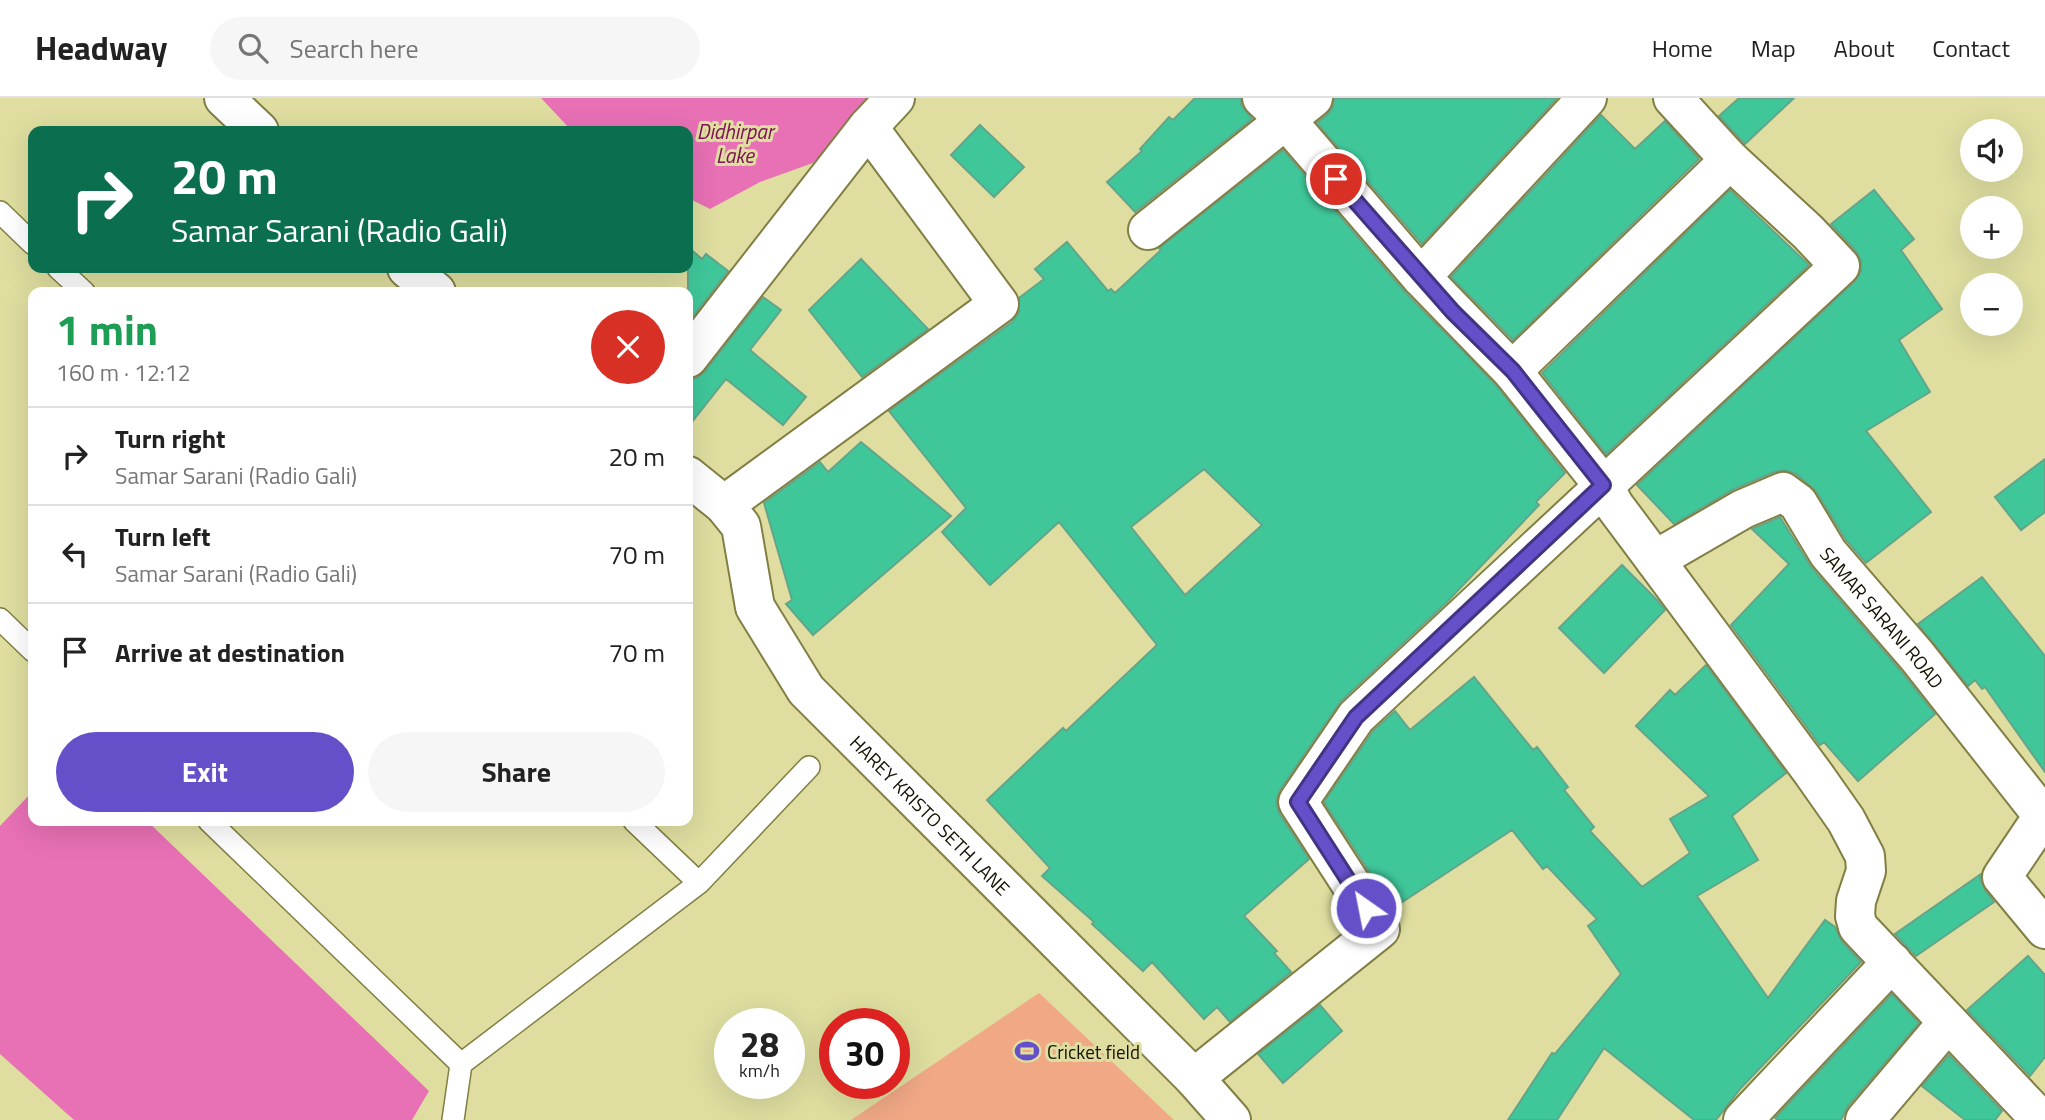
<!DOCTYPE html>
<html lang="en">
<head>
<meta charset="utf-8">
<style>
  :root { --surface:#fff; --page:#f6f6f6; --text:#222; --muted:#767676; --line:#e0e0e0; --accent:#6650c9 }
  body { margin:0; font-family:"Titillium Web",sans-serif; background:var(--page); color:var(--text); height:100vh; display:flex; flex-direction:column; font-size:26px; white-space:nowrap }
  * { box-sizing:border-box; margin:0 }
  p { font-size:23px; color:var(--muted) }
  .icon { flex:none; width:38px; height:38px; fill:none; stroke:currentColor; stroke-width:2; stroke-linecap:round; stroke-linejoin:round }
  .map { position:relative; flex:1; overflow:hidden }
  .sheet { position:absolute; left:28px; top:189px; width:665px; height:539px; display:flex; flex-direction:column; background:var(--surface); border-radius:14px; box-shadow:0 7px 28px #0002 }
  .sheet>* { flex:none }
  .top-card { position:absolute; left:28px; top:28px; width:665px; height:147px; border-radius:14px; box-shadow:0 7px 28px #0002; background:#0b6e4f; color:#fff; overflow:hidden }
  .controls { position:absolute; left:1960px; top:21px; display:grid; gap:14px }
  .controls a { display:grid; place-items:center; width:63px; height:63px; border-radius:50%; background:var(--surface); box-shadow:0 7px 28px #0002; font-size:35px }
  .speed { position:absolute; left:714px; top:910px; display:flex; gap:14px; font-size:35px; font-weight:700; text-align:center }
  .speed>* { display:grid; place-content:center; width:91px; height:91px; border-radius:50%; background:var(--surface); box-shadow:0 7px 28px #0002; line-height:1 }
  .speed small { font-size:18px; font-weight:400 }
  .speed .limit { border:10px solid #d22; background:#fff; color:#111 }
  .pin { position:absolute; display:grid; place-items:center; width:60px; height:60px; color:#fff; margin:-30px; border:4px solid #fff; border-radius:50%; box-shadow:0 2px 7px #0007 }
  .me { position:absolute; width:77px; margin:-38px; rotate:327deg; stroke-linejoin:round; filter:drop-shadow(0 0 5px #0008) }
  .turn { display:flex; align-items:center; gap:24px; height:147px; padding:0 28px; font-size:32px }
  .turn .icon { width:91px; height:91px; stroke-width:2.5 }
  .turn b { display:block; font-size:49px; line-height:60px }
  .round { display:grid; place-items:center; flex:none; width:74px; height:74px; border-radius:37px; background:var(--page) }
  .head { display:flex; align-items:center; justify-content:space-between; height:119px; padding:0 28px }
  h1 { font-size:42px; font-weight:700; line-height:52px; color:#1e9e55 }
  .action { display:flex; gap:14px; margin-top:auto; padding:14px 28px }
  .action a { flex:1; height:80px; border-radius:42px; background:var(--accent); color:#fff; font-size:28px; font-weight:700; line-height:80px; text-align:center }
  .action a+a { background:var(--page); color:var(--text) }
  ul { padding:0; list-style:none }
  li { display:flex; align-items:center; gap:21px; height:98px; padding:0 28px; border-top:2px solid var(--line) }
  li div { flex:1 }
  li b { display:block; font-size:26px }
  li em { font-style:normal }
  header { display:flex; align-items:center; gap:42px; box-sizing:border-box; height:98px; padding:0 35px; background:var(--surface); border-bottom:2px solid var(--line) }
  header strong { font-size:33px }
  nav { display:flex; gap:38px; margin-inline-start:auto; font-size:24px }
  .search { width:490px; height:63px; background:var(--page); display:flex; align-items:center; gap:18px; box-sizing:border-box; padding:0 24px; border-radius:38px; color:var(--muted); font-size:26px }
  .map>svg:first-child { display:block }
  .green { fill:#f0a885 }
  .water { fill:#e870b5 }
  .building { fill:#3fc79a; stroke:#62a58b; stroke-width:2; fill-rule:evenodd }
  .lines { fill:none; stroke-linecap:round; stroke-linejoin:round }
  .service-casing { stroke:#817f44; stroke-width:24 }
  .minor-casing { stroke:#817f44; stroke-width:42 }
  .service { stroke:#fff; stroke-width:21 }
  .minor { stroke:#fff; stroke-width:38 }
  .route-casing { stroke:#423483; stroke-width:18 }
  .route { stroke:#6650c9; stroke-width:12 }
  .labels { text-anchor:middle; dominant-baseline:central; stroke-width:6; stroke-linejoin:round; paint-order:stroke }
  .street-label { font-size:19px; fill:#141200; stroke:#dfdea0 }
  .poi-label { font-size:19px; fill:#141200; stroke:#dfdea0; text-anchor:start }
  .water-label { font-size:21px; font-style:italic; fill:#80125a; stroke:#dfdea0 }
</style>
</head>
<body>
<header>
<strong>Headway</strong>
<div class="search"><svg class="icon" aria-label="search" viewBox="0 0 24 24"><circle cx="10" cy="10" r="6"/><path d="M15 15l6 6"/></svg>Search here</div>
<nav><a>Home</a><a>Map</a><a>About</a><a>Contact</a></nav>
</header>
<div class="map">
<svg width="2045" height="1022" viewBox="0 0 2045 1022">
  <rect width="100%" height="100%" fill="#dfdea0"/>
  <path class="green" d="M1039 895 1174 1022H851Z"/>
  <path class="water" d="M541 0H869L865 14 813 65 760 84 710 111 688 100V33H572Z
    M33 693V723H147L429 993 412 1022H74L0 956V728Z"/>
  <path class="building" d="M1195 0H1241V7L1252 21 1135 114 1107 84 1142 53 1140 51 1169 19 1173 22Z
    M1334 0H1557L1422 146 1317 25 1327 17 1333 9Z
    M1739 0H1794L1745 46 1719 18Z
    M1601 17 1635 51 1665 23 1699 61 1513 242 1451 179Z
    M980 27 1024 69 994 99 951 57Z
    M1283 52 1404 193 1496 287 1565 375 1536 404 1539 407 1447 504 1341 603 1280 692 1276 703 1279 715 1309 761 1244 818 1277 853 1274 855 1291 874 1230 924 1217 909 1204 921 1152 864 1143 873 1092 826 1094 824 1042 778 1050 770 987 702 1063 630 1066 633 1157 547 1059 424 990 487 942 434 966 410 889 313 1012 224 1019 214V200L1044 181 1035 171 1067 144 1108 193 1111 191 1115 195 1161 152 1159 150ZM1204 371 1262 427 1185 497 1131 429Z
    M1730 92 1809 167 1606 356 1542 275Z
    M1874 92 1914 141 1901 152 1942 211 1899 242 1930 294 1866 333 1931 414 1866 465 1846 442 1816 393 1796 376 1785 372 1774 374 1734 391 1674 426 1637 387 1855 183 1861 174V162L1856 153 1831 126Z
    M688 149 702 161 706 156 728 173 688 225Z
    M861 161 928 231 862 279 809 212Z
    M763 199 781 212 750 252 806 299 783 327 726 281 688 329V281L697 280 705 273Z
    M861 344 951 418 813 537 786 506 792 502 764 405 820 364 828 374Z
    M2045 361V414L2021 432 1995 399Z
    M1780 419 1811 469 1900 572 1935 616 1858 683 1824 644 1820 647 1731 527 1789 466 1752 431Z
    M1622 467 1657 502 1665 512 1604 575 1559 530Z
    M1982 479 2045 558V674L1985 589 1982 591 1975 582 1968 588 1918 526Z
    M1706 567 1786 675 1732 718 1758 762 1697 798 1768 900 1825 822 1835 829 1842 844 1861 864 1741 990 1716 1022H1694L1604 950 1557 1022H1508L1552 955 1555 956 1621 876 1588 828 1597 821 1547 768 1543 771 1512 732 1393 810 1324 704 1373 633 1395 613 1410 632 1474 579 1533 652 1537 649 1568 689 1564 692 1594 729 1590 733 1642 789 1690 755 1670 721 1709 698 1636 628 1670 592 1675 597Z
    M1981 776 1980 781 1985 792 1994 804 1916 858 1895 836Z
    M2028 858 2045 877V959L2030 978 1967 912Z
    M1892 896 1919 925 1848 1008 1841 1022H1778L1775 1020Z
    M1320 907 1342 933 1283 985 1258 956Z
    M1949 957 2002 1013 1995 1022H1965L1922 988Z"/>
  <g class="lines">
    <g class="service-casing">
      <path id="service" d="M0 114 33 146
        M58 170 84 194
        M0 521 33 553
        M209 723 461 966 453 1022
        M634 723 699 785
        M461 966 699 785 809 669"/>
    </g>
    <g class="minor-casing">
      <g id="minor">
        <path d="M224 0 259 33"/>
        <path id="s1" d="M1262 0 1286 22 1421 179 1512 273 1603 387 1614 407 1655 462 1743 411 1783 394 1798 405 1828 455 1917 558 2043 718 2002 779 2045 831"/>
        <path d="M868 29 895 0"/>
        <path d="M1148 132 1313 0"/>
        <path d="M407 170 436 194"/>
        <path d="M1421 179 1587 0"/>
        <path d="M688 260 868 29 999 206 724 407"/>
        <path d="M1512 273 1730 62"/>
        <path id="s2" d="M688 378 724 407 741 428 755 509 806 592 1194 980 1231 1022"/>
        <path d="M1655 462 1813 675 1846 722 1865 758 1866 773 1856 803 1855 818 1858 829 2041 1022"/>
        <path d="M1194 980 1380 831 1298 704 1356 619 1840 168 1808 134 1730 62 1673 0"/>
        <path d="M1743 1022 1892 864"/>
        <path d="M1865 1022 1948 924"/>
      </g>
    </g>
    <use href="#service" class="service"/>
    <use href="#minor" class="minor"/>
  </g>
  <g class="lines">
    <g class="route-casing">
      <path id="route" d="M1336 81 1453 214 1513 273 1603 387 1356 619 1298 704 1366 810"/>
    </g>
    <use href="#route" class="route"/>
  </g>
  <defs>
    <g id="stadium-bare" transform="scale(1.89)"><path d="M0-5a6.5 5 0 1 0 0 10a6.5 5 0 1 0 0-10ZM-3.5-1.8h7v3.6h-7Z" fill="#6650c9" stroke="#dfdea0" stroke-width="2.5" paint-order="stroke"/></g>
  </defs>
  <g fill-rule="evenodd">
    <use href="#stadium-bare" x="1027" y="953"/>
  </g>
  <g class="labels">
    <g class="street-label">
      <text stroke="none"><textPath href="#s1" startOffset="914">SAMAR SARANI ROAD</textPath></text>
      <text stroke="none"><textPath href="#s2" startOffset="429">HAREY KRISTO SETH LANE</textPath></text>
    </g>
    <g class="poi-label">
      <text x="1047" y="953">Cricket field</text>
    </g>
    <g class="water-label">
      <text x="735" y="33">Didhirpar<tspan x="735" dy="24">Lake</tspan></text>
    </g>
  </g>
</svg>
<div class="controls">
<a><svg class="icon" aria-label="sound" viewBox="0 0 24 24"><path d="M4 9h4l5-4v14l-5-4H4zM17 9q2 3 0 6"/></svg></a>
<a>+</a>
<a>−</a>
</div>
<div class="speed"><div>28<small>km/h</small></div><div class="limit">30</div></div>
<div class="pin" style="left:1336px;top:81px;background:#d93025"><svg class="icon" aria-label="arrive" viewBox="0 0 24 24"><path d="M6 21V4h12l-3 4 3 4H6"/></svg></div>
<svg class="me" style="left:1366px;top:810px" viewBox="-20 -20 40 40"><circle r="17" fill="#6650c9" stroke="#fff" stroke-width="3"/><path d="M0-11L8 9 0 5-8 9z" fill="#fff"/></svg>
<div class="top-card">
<div class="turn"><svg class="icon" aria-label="right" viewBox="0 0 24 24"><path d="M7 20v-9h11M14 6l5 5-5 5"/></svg><div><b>20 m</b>Samar Sarani (Radio Gali)</div></div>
</div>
<section class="sheet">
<div class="head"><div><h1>1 min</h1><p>160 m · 12:12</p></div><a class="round" style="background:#d93025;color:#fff"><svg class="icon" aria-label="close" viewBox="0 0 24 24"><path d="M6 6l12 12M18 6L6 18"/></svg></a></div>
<ul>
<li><svg class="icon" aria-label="right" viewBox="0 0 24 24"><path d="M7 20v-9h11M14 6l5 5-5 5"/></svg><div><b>Turn right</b><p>Samar Sarani (Radio Gali)</p></div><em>20 m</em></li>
<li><svg class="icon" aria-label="left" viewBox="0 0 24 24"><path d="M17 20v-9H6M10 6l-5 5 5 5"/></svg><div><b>Turn left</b><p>Samar Sarani (Radio Gali)</p></div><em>70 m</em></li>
<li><svg class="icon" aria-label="arrive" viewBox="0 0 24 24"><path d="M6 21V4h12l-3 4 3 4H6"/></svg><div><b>Arrive at destination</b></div><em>70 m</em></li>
</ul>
<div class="action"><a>Exit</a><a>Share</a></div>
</section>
</div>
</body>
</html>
